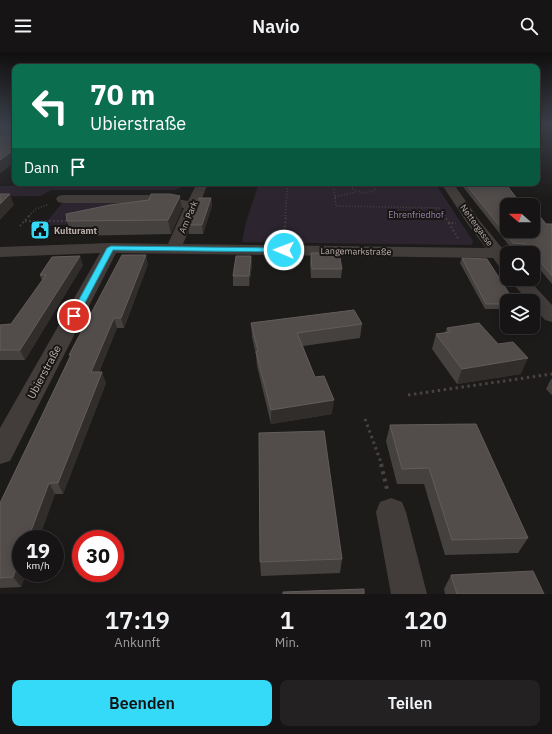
<!DOCTYPE html>
<html lang="de">
<head>
<meta charset="utf-8">
<style>
  :root { --surface:#161414; --page:#232122; --text:#f1f3f6; --muted:#9e9ea0; --line:#353334; --accent:#35daf9 }
  body { margin:0; font-family:"IBM Plex Sans",sans-serif; background:var(--page); color:var(--text); height:100vh; display:flex; flex-direction:column; font-size:15px; white-space:nowrap }
  * { box-sizing:border-box; margin:0 }
  p { font-size:13px; color:var(--muted) }
  .icon { flex:none; width:22px; height:22px; fill:none; stroke:currentColor; stroke-width:2; stroke-linecap:round; stroke-linejoin:round }
  .map { position:relative; height:542px; overflow:hidden }
  .drawer { display:flex; flex-direction:column; background:var(--surface); flex:1 }
  .drawer>* { flex:none }
  .hud { position:absolute; left:12px; top:12px; width:528px; height:122px; border-radius:8px; box-shadow:0 2px 10px #0003,0 0 0 1px var(--line); background:#0b6e4f; color:#fff; overflow:hidden }
  .needle { width:26px; rotate:290deg }
  .controls { position:absolute; left:500px; top:146px; display:grid; gap:8px }
  .controls a { display:grid; place-items:center; width:40px; height:40px; border-radius:8px; background:var(--surface); box-shadow:0 2px 10px #0003,0 0 0 1px var(--line); font-size:20px }
  .speed { position:absolute; left:12px; top:478px; display:flex; gap:8px; font-size:20px; font-weight:700; text-align:center }
  .speed>* { display:grid; place-content:center; width:52px; height:52px; border-radius:50%; background:var(--surface); box-shadow:0 2px 10px #0003,0 0 0 1px var(--line); line-height:1 }
  .speed small { font-size:10px; font-weight:400 }
  .speed .limit { border:6px solid #d22; background:#fff; color:#111 }
  .pin { position:absolute; display:grid; place-items:center; width:34px; height:34px; color:#fff; margin:-17px; border:2px solid #fff; border-radius:50%; box-shadow:0 1px 4px #0007 }
  .me { position:absolute; width:44px; margin:-22px; rotate:271deg; stroke-linejoin:round; filter:drop-shadow(0 0 3px #0008) }
  .turn { display:flex; align-items:center; gap:14px; height:84px; padding:0 12px; font-size:18px }
  .turn .icon { width:52px; height:52px; stroke-width:2.5 }
  .turn b { display:block; font-size:28px; line-height:34px }
  .then { display:flex; align-items:center; height:38px; padding:0 12px; background:#0003; gap:8px; font-size:15px }
  .eta { display:flex; justify-content:space-evenly; align-items:center; height:68px; text-align:center }
  .eta b { font-size:24px; font-weight:600; line-height:28px }
  .cta { display:flex; gap:8px; margin-top:auto; padding:8px 12px }
  .cta a { flex:1; height:46px; border-radius:8px; background:var(--accent); color:#111; font-size:16px; font-weight:600; line-height:46px; text-align:center }
  .cta a+a { background:var(--page); color:var(--text) }
  header { display:flex; justify-content:space-between; align-items:center; height:52px; padding:0 12px; background:var(--surface); font-size:18px; font-weight:600 }
  .map>svg:first-child { display:block }
  .green { fill:#2c2530 }
  .lines { fill:none; stroke-linecap:round; stroke-linejoin:round }
  .path-far3 { stroke:#494241; stroke-width:1.5; stroke-dasharray:1 2; stroke-linecap:butt }
  .path-far2 { stroke:#494241; stroke-width:2; stroke-dasharray:1.5 2.5; stroke-linecap:butt }
  .path-far1 { stroke:#494241; stroke-width:3; stroke-dasharray:2.5 3.5; stroke-linecap:butt }
  .path { stroke:#494241; stroke-width:4; stroke-dasharray:3 4.5; stroke-linecap:butt }
  .minor { fill:#423d3b; fill-rule:evenodd }
  .wall { fill:#45413f }
  .shaded-wall { fill:#302d2b }
  .building { fill:#524d4b; stroke:#625c5a }
  .route { fill:#35daf9; stroke:#228ea2 }
  .labels { text-anchor:middle; dominant-baseline:central; stroke-width:4; stroke-linejoin:round; paint-order:stroke }
  .far-park-label { font-size:9px; fill:#9783a8; stroke:#181615 }
  .far-street-label { font-size:9px; fill:#bcafac; stroke:#181615 }
  .far-poi-label { font-size:9px; font-weight:bold; fill:#bcafac; stroke:#181615; text-anchor:start }
  .street-label { font-size:11px; fill:#bcafac; stroke:#181615 }
</style>
</head>
<body>
<header><svg class="icon" aria-label="menu" viewBox="0 0 24 24"><path d="M4 6h16M4 12h16M4 18h16"/></svg>Navio<svg class="icon" aria-label="search" viewBox="0 0 24 24"><circle cx="10" cy="10" r="6"/><path d="M15 15l6 6"/></svg></header>
<div class="map">
<svg width="552" height="542" viewBox="0 0 552 542">
  <rect width="100%" height="100%" fill="#1d1b1a"/>
  <path class="green" d="M191 131 175 138H51L41 144H0V134Z
    M259 131H435L473 189 472 193 242 190 246 170Z
    M150 149 93 171 43 174 63 150Z"/>
  <g class="lines">
    <path class="path-far3" d="M333 131 336 154 440 156 445 164
      M359 132 373 134 376 138 364 141 352 137 353 134Z
      M335 145 356 140
      M29 164 36 157 49 152
      M285 164 288 131"/>
    <path class="path-far2" d="M444 163 449 171H456
      M25 169H69
      M449 171 458 186
      M20 174 30 163
      M38 174 42 169
      M284 183 286 163"/>
    <path class="path-far1" d="M408 343 552 322
      M365 367 382 413"/>
    <path class="path" d="M381 412 387 437"/>
    <path class="minor" d="M197 131H204L207 134 183 192 486 196 467 171 441 131H453L479 168 507 202V218L501 217 493 206 116 201 10 409 0 412V376L100 201 0 205V195L111 191 168 192 184 156 155 151H63L58 150 56 147 58 144 63 143H155L188 149Z
      M509 227H528L552 253V270L545 268 533 255V249H528Z
      M391 446 402 450 406 460 427 542H391L376 460 380 450Z"/>
  </g>
  <path class="wall" d="M15 72V109L0 121V74Z
    M460 131H518V133L506 132 507 153 546 172H552V232L533 209V201H526L523 197 511 196Z
    M211 146 212 154 203 182H189L188 173Z
    M149 148 182 157 171 182 71 184 67 169Z
    M311 201 342 217 341 226H311L310 210Z
    M251 204 252 213 249 234H233V224Z
    M462 206 507 249V257H485L460 211Z
    M148 212 124 276H117L99 320 106 331 63 442H55L21 535 0 536V451L70 304 69 303Z
    M83 213 25 308H0V273L11 272 42 229 40 223Z
    M251 271 362 272 360 286 303 294 315 325 332 362 271 372 257 314 256 303 252 285Z
    M447 276 521 322 457 332 432 297 436 282 445 281Z
    M551 327H552V343L546 337Z
    M390 373 528 486 518 501 445 503 424 432H397L386 389Z
    M342 507 340 521 261 524 260 510Z
    M451 523 544 542H445L444 537Z"/>
  <path class="shaded-wall" d="M0 72H6L0 74Z
    M15 97V109L0 121V108Z
    M10 142 14 153 0 168V152Z
    M180 144 182 157 171 182 168 168Z
    M211 146 212 154 203 182 202 173Z
    M146 203 148 212 124 276 121 266Z
    M80 204 83 213 25 308 20 298Z
    M251 204 252 213 249 234V224Z
    M114 266 117 276 94 331 91 320Z
    M528 306 521 322 457 332 462 317Z
    M102 320 106 331 63 442 58 431Z
    M334 348 332 362 271 372V358Z
    M49 431 55 442 39 487H28Z
    M21 505V521H26L21 535 13 525Z"/>
  <path class="building" d="M6 72H15V97L0 108V85H13L14 78 12 77H0V74Z
    M465 131H505L522 153H507V179H533V162H538L546 172H552V224L525 192 513 191Z
    M0 142H10L0 152Z
    M151 142H170L180 144 168 168 67 169 66 162 110 153 149 148Z
    M199 146H211L202 173H188Z
    M311 201H339L342 217H312Z
    M122 203H146L121 266H114L91 320H102L58 431H49L28 487H21V505L13 525 0 526V451L71 303H69Z
    M80 204 20 298H0V273L11 272 46 223H40L52 205Z
    M236 204H251L249 224H233Z
    M462 206 487 207 514 249H507V252H486Z
    M354 258 362 272 297 281 315 325 324 324 334 348 271 358 256 300 258 299 251 271Z
    M479 271 498 292 513 290 528 306 462 317 436 282 450 280 447 276Z
    M476 372 528 486 452 488 429 416 402 417 390 373Z
    M324 379 342 507 260 510 259 381Z
    M533 519 544 542H457L451 523Z
    M364 537V542H283V540Z"/>
  <linearGradient id="sky" x2="0" y2="1"><stop stop-color="#100f0e"/><stop offset="0.49" stop-color="#3a3f49"/><stop offset="1" stop-color="#3a3f49" stop-opacity="0"/></linearGradient>
  <rect width="552" height="147" fill="url(#sky)"/>
  <path class="route" d="M111 194 284 196 288 198 284 200 113 198 78 264 74 267 71 266 70 264 107 196Z"/>
  <defs>
    <g id="civic-square" transform="scale(1)"><rect x="-9" y="-9" width="18" height="18" rx="4" fill="#35daf9" stroke="#181615"/><path d="M-.6-6.5H3V-4.5H.6V-3L4-1V1h2V6H-6V1h2V-1L-.6-3ZM-1.2 2.5V6h2.4V2.5Z" fill="#111"/></g>
  </defs>
  <g fill-rule="evenodd">
    <use href="#civic-square" x="40" y="178"/>
  </g>
  <g class="labels">
    <g class="far-park-label">
      <text x="416" y="162">Ehrenfriedhof</text>
    </g>
    <g class="far-street-label">
      <text transform="translate(188 165) rotate(-67)">Am Park</text>
      <text transform="translate(477 173) rotate(54)">Nettergasse</text>
      <text transform="translate(356 199) rotate(1)">Langemarkstraße</text>
    </g>
    <g class="far-poi-label">
      <text x="54" y="178">Kulturamt</text>
    </g>
    <g class="street-label">
      <text transform="translate(44 320) rotate(-62)">Ubierstraße</text>
    </g>
  </g>
</svg>
<div class="controls">
<a><svg class="needle" viewBox="-14 -14 28 28"><path d="M0-13l5 13h-10z" fill="#e53935"/><path d="M0 13l5-13h-10z" fill="#9e9ea0"/></svg></a>
<a><svg class="icon" aria-label="search" viewBox="0 0 24 24"><circle cx="10" cy="10" r="6"/><path d="M15 15l6 6"/></svg></a>
<a><svg class="icon" aria-label="layers" viewBox="0 0 24 24"><path d="M12 4l9 5-9 5-9-5zM3 14l9 5 9-5"/></svg></a>
</div>
<div class="speed"><div>19<small>km/h</small></div><div class="limit">30</div></div>
<div class="pin" style="left:74px;top:264px;background:#d93025"><svg class="icon" aria-label="arrive" viewBox="0 0 24 24"><path d="M6 21V4h12l-3 4 3 4H6"/></svg></div>
<svg class="me" style="left:284px;top:198px" viewBox="-20 -20 40 40"><circle r="17" fill="#35daf9" stroke="#fff" stroke-width="3"/><path d="M0-11L8 9 0 5-8 9z" fill="#fff"/></svg>
<div class="hud">
<div class="turn"><svg class="icon" aria-label="left" viewBox="0 0 24 24"><path d="M17 20v-9H6M10 6l-5 5 5 5"/></svg><div><b>70 m</b>Ubierstraße</div></div>
<div class="then">Dann<svg class="icon" aria-label="arrive" viewBox="0 0 24 24"><path d="M6 21V4h12l-3 4 3 4H6"/></svg></div>
</div>
</div>
<section class="drawer">
<div class="eta">
<div><b>17:19</b><p>Ankunft</p></div>
<div><b>1</b><p>Min.</p></div>
<div><b>120</b><p>m</p></div>
</div>
<div class="cta"><a>Beenden</a><a>Teilen</a></div>
</section>
</body>
</html>
